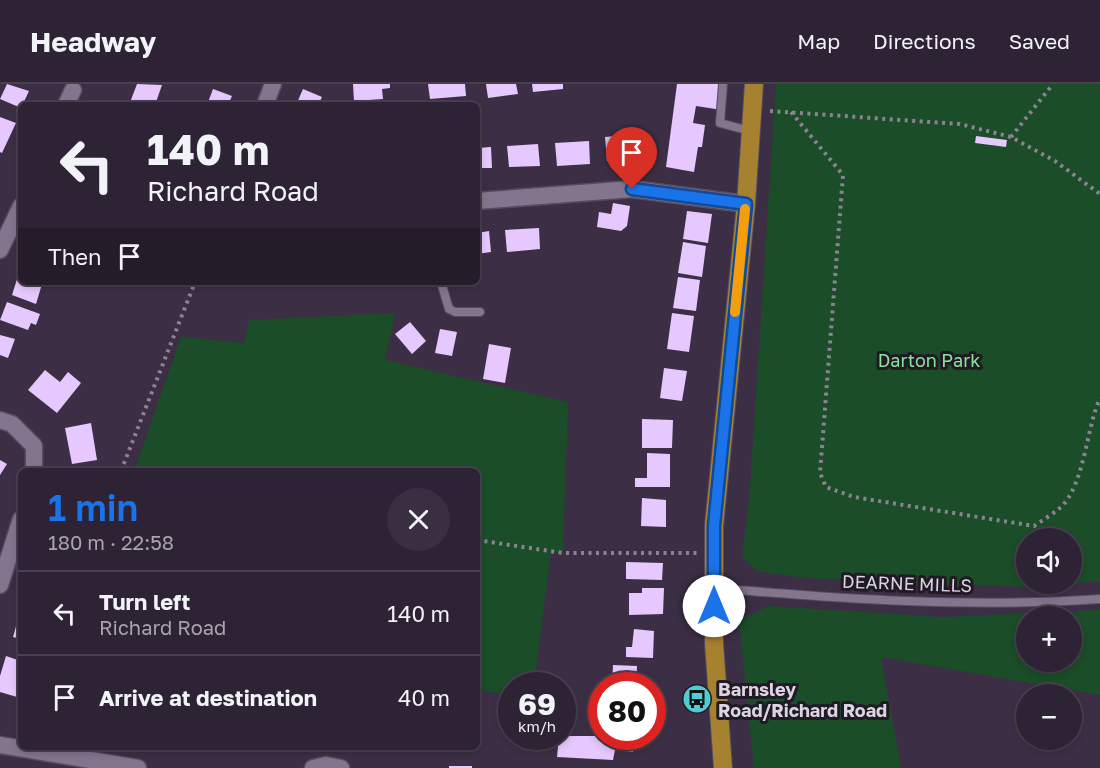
<!DOCTYPE html>
<html lang="en">
<head>
<meta charset="utf-8">
<style>
  :root { --surface:#2d2334; --page:#392f40; --text:#f1f3f6; --muted:#a7a4ac; --line:#48404f; --accent:#1a73e8 }
  body { margin:0; font-family:"Golos Text",sans-serif; background:var(--page); color:var(--text); height:100vh; display:flex; flex-direction:column; font-size:22px; white-space:nowrap }
  * { box-sizing:border-box; margin:0 }
  p { font-size:20px; color:var(--muted) }
  .icon { flex:none; width:33px; height:33px; fill:none; stroke:currentColor; stroke-width:2; stroke-linecap:round; stroke-linejoin:round }
  .map { position:relative; flex:1; overflow:hidden }
  .side { position:absolute; left:18px; top:384px; width:462px; height:282px; display:flex; flex-direction:column; background:var(--surface); border-radius:9px; box-shadow:0 3px 9px #0003,0 0 0 2px var(--line) }
  .side>* { flex:none }
  .banner { position:absolute; left:18px; top:18px; width:462px; height:183px; border-radius:9px; box-shadow:0 3px 9px #0003,0 0 0 2px var(--line); background:#2d2334; color:var(--text); overflow:hidden }
  .fabs { position:absolute; left:1016px; top:444px; display:grid; gap:12px }
  .fabs a { display:grid; place-items:center; width:66px; height:66px; border-radius:50%; background:var(--surface); box-shadow:0 3px 9px #0003,0 0 0 2px var(--line); font-size:30px }
  .speed { position:absolute; left:498px; top:588px; display:flex; gap:12px; font-size:30px; font-weight:700; text-align:center }
  .speed>* { display:grid; place-content:center; width:78px; height:78px; border-radius:50%; background:var(--surface); box-shadow:0 3px 9px #0003,0 0 0 2px var(--line); line-height:1 }
  .speed small { font-size:15px; font-weight:400 }
  .speed .limit { border:9px solid #d22; background:#fff; color:#111 }
  .pin { position:absolute; display:grid; place-items:center; width:51px; height:51px; color:#fff; margin:-62px -26px; border-radius:50% 50% 50% 0; rotate:-45deg; box-shadow:0 0 6px #0007 }
  .pin .icon { rotate:45deg }
  .me { position:absolute; width:66px; margin:-33px; rotate:0deg; stroke-linejoin:round; filter:drop-shadow(0 0 4px #0008) }
  .turn { display:flex; align-items:center; gap:21px; height:126px; padding:0 30px; font-size:27px }
  .turn .icon { width:78px; height:78px; stroke-width:2.5 }
  .turn b { display:block; font-size:42px; line-height:51px }
  .then { display:flex; align-items:center; height:57px; padding:0 30px; background:#0003; gap:12px; font-size:22px }
  .round { display:grid; place-items:center; flex:none; width:63px; height:63px; border-radius:32px; background:var(--page) }
  .summary { display:flex; align-items:center; justify-content:space-between; height:102px; padding:0 30px }
  h1 { font-size:36px; font-weight:600; line-height:45px; color:var(--accent) }
  ul { padding:0; list-style:none }
  li { display:flex; align-items:center; gap:18px; height:84px; padding:0 30px; border-top:2px solid var(--line) }
  li div { flex:1 }
  li b { display:block; font-size:22px }
  li em { font-style:normal }
  header { display:flex; align-items:center; gap:36px; box-sizing:border-box; height:84px; padding:0 30px; background:var(--surface); border-bottom:2px solid var(--line) }
  header strong { font-size:28px }
  nav { display:flex; gap:33px; margin-inline-start:auto; font-size:21px }
  .map>svg:first-child { display:block }
  .green { fill:#1a4d28; fill-rule:evenodd }
  .building { fill:#e7c8fe }
  .lines { fill:none; stroke-linecap:round; stroke-linejoin:round }
  .service-casing { stroke:#574b5f; stroke-width:10 }
  .minor-casing { stroke:#574b5f; stroke-width:19 }
  .trunk-casing { stroke:#574b5f; stroke-width:20 }
  .path { stroke:#8c8294; stroke-width:4; stroke-dasharray:3 4.5; stroke-linecap:butt }
  .service { stroke:#84758f; stroke-width:8 }
  .minor { stroke:#84758f; stroke-width:16 }
  .trunk { stroke:#a6812f; stroke-width:18 }
  .route-casing { stroke:#114b97; stroke-width:15 }
  .route { stroke:#1a73e8; stroke-width:10 }
  .slow { stroke:#f59e0b; stroke-width:10 }
  .labels { text-anchor:middle; dominant-baseline:central; stroke-width:6; stroke-linejoin:round; paint-order:stroke }
  .park-label { font-size:18px; fill:#8ae49e; stroke:#201a24 }
  .street-label { font-size:18px; fill:#dcd4e3; stroke:#201a24 }
  .poi-label { font-size:18px; font-weight:bold; fill:#dcd4e3; stroke:#201a24; text-anchor:start }
</style>
</head>
<body>
<header>
<strong>Headway</strong>
<nav><a>Map</a><a>Directions</a><a>Saved</a></nav>
</header>
<div class="map">
<svg width="1100" height="684" viewBox="0 0 1100 684">
  <rect width="100%" height="100%" fill="#3c2f45"/>
  <path class="green" d="M776 0H1100V497L1026 503 805 494 757 487 742 473 749 418ZM1026 454H1071V500H1026Z
    M395 229 385 276 568 318 563 469 551 468 534 601 512 602 511 610 477 607V387H134L181 253 244 259 249 236Z
    M768 522 942 533 1100 526V611L881 573 901 684H754L739 537ZM1071 532V578H1026V532Z"/>
  <path class="building" d="M7 0 29 7 21 24 0 15Z
    M137 0 162 1 155 21H129Z
    M353 0H390V4L382 5 383 15 354 17Z
    M428 0H465L466 12 430 15Z
    M486 0H516L518 10 488 14Z
    M532 0H563V5L533 8Z
    M677 0H726L722 26 696 22 693 39 705 41 702 63H698L694 88 666 83Z
    M213 5 232 12 228 21H207Z
    M303 5 322 13 318 21H296Z
    M0 33 16 39 2 69 0 68Z
    M637 50 640 74 607 77 605 53Z
    M976 52 1007 56 1006 63 975 59Z
    M589 57 590 80 557 82 555 59Z
    M538 60 540 82 509 83 507 62Z
    M491 63 492 84H477V64Z
    M613 119 630 122 627 142 621 147 597 143 599 128 611 130Z
    M687 127 712 130 708 159 683 155Z
    M539 144 540 165 507 168 505 146Z
    M489 147 491 168 477 170V149Z
    M683 158 706 162 702 193 678 189Z
    M18 192 21 193V198L42 200 36 220 12 211Z
    M678 193 700 196 696 227 673 224Z
    M7 218 40 230 36 241 31 239 28 246 0 236Z
    M672 229 694 232 689 268 667 265Z
    M410 238 426 257 412 270 395 250Z
    M440 245 457 248 452 272 435 269Z
    M0 251 15 255 8 274 0 271Z
    M489 260 511 264 505 299 483 295Z
    M664 284 687 287 682 317 660 314Z
    M45 286 60 298 68 288 81 299 57 329 28 306Z
    M642 335 673 336 672 364H642Z
    M91 339 97 376 72 380 65 344Z
    M647 369 670 370V403H635V394H647Z
    M0 376 7 380 0 391Z
    M642 414 666 416V443L641 442Z
    M626 478 663 479 662 496 626 495Z
    M642 504H664L663 530 629 531V509H642Z
    M20 528H21V555L13 553Z
    M634 545 654 547 653 574 626 573V563H632Z
    M6 572 21 577V600L17 613 0 608V592Z
    M613 581 637 582 636 602H612Z
    M559 652H634L633 668 615 666 613 676 557 673Z
    M449 682H472V684H449Z"/>
  <g class="lines">
    <g class="service-casing">
      <path id="service" d="M723 0 720 39 750 47
        M441 198 449 225 455 228H480
        M714 504C842 515 972 524 1100 515"/>
    </g>
    <g class="minor-casing">
      <path id="minor" d="M66 21 73 6
        M265 21 273 0
        M477 117 632 105 746 120
        M0 166 21 122
        M0 336 12 340 34 362V387
        M0 501 21 435
        M0 661 138 684
        M313 684 326 681 341 684"/>
    </g>
    <g class="trunk-casing">
      <path id="trunk" d="M723 684 714 559V442L746 120 754 0"/>
    </g>
    <path class="path" d="M770 27 960 40 1011 53 1055 77 1100 110
      M791 28 843 91 820 389 826 403 854 413 1034 442C1043 436 1053 430 1061 423 1085 399 1086 345 1100 314
      M1011 53 1053 0
      M121 387 195 198
      M477 456 563 469H698"/>
    <use href="#service" class="service"/>
    <use href="#minor" class="minor"/>
    <use href="#trunk" class="trunk"/>
  </g>
  <g class="lines">
    <g class="route-casing">
      <path id="route" d="M632 105 746 120 714 442V522"/>
    </g>
    <use href="#route" class="route"/>
    <path class="slow" d="M735 228 745 125"/>
  </g>
  <defs>
    <g id="bus-disc" transform="scale(1.5)"><circle r="9.5" fill="#51ccd4" stroke="#201a24"/><path d="M-5-6H5V4H4V6H2V4H-2V6H-4V4H-5ZM-3.5-4V0h7V-4ZM-3.5 1.2v1.5H-2V1.2ZM2 1.2v1.5H3.5V1.2Z" fill="#111"/></g>
  </defs>
  <g fill-rule="evenodd">
    <use href="#bus-disc" x="697" y="615"/>
  </g>
  <g class="labels">
    <g class="park-label">
      <text x="929" y="276">Darton Park</text>
    </g>
    <g class="street-label">
      <text transform="translate(907 499) rotate(2)">DEARNE MILLS</text>
    </g>
    <g class="poi-label">
      <text x="718" y="605">Barnsley<tspan x="718" dy="21">Road/Richard Road</tspan></text>
    </g>
  </g>
</svg>
<div class="fabs">
<a><svg class="icon" aria-label="sound" viewBox="0 0 24 24"><path d="M4 9h4l5-4v14l-5-4H4zM17 9q2 3 0 6"/></svg></a>
<a>+</a>
<a>−</a>
</div>
<div class="speed"><div>69<small>km/h</small></div><div class="limit">80</div></div>
<div class="pin" style="left:632px;top:105px;background:#d93025"><svg class="icon" aria-label="arrive" viewBox="0 0 24 24"><path d="M6 21V4h12l-3 4 3 4H6"/></svg></div>
<svg class="me" style="left:714px;top:522px" viewBox="-20 -20 40 40"><circle r="19" fill="#fff"/><path d="M0-13L10 11 0 6-10 11z" fill="#1a73e8"/></svg>
<div class="banner">
<div class="turn"><svg class="icon" aria-label="left" viewBox="0 0 24 24"><path d="M17 20v-9H6M10 6l-5 5 5 5"/></svg><div><b>140 m</b>Richard Road</div></div>
<div class="then">Then<svg class="icon" aria-label="arrive" viewBox="0 0 24 24"><path d="M6 21V4h12l-3 4 3 4H6"/></svg></div>
</div>
<section class="side">
<div class="summary"><div><h1>1 min</h1><p>180 m · 22:58</p></div><a class="round"><svg class="icon" aria-label="close" viewBox="0 0 24 24"><path d="M6 6l12 12M18 6L6 18"/></svg></a></div>
<ul>
<li><svg class="icon" aria-label="left" viewBox="0 0 24 24"><path d="M17 20v-9H6M10 6l-5 5 5 5"/></svg><div><b>Turn left</b><p>Richard Road</p></div><em>140 m</em></li>
<li><svg class="icon" aria-label="arrive" viewBox="0 0 24 24"><path d="M6 21V4h12l-3 4 3 4H6"/></svg><div><b>Arrive at destination</b></div><em>40 m</em></li>
</ul>
</section>
</div>
</body>
</html>
